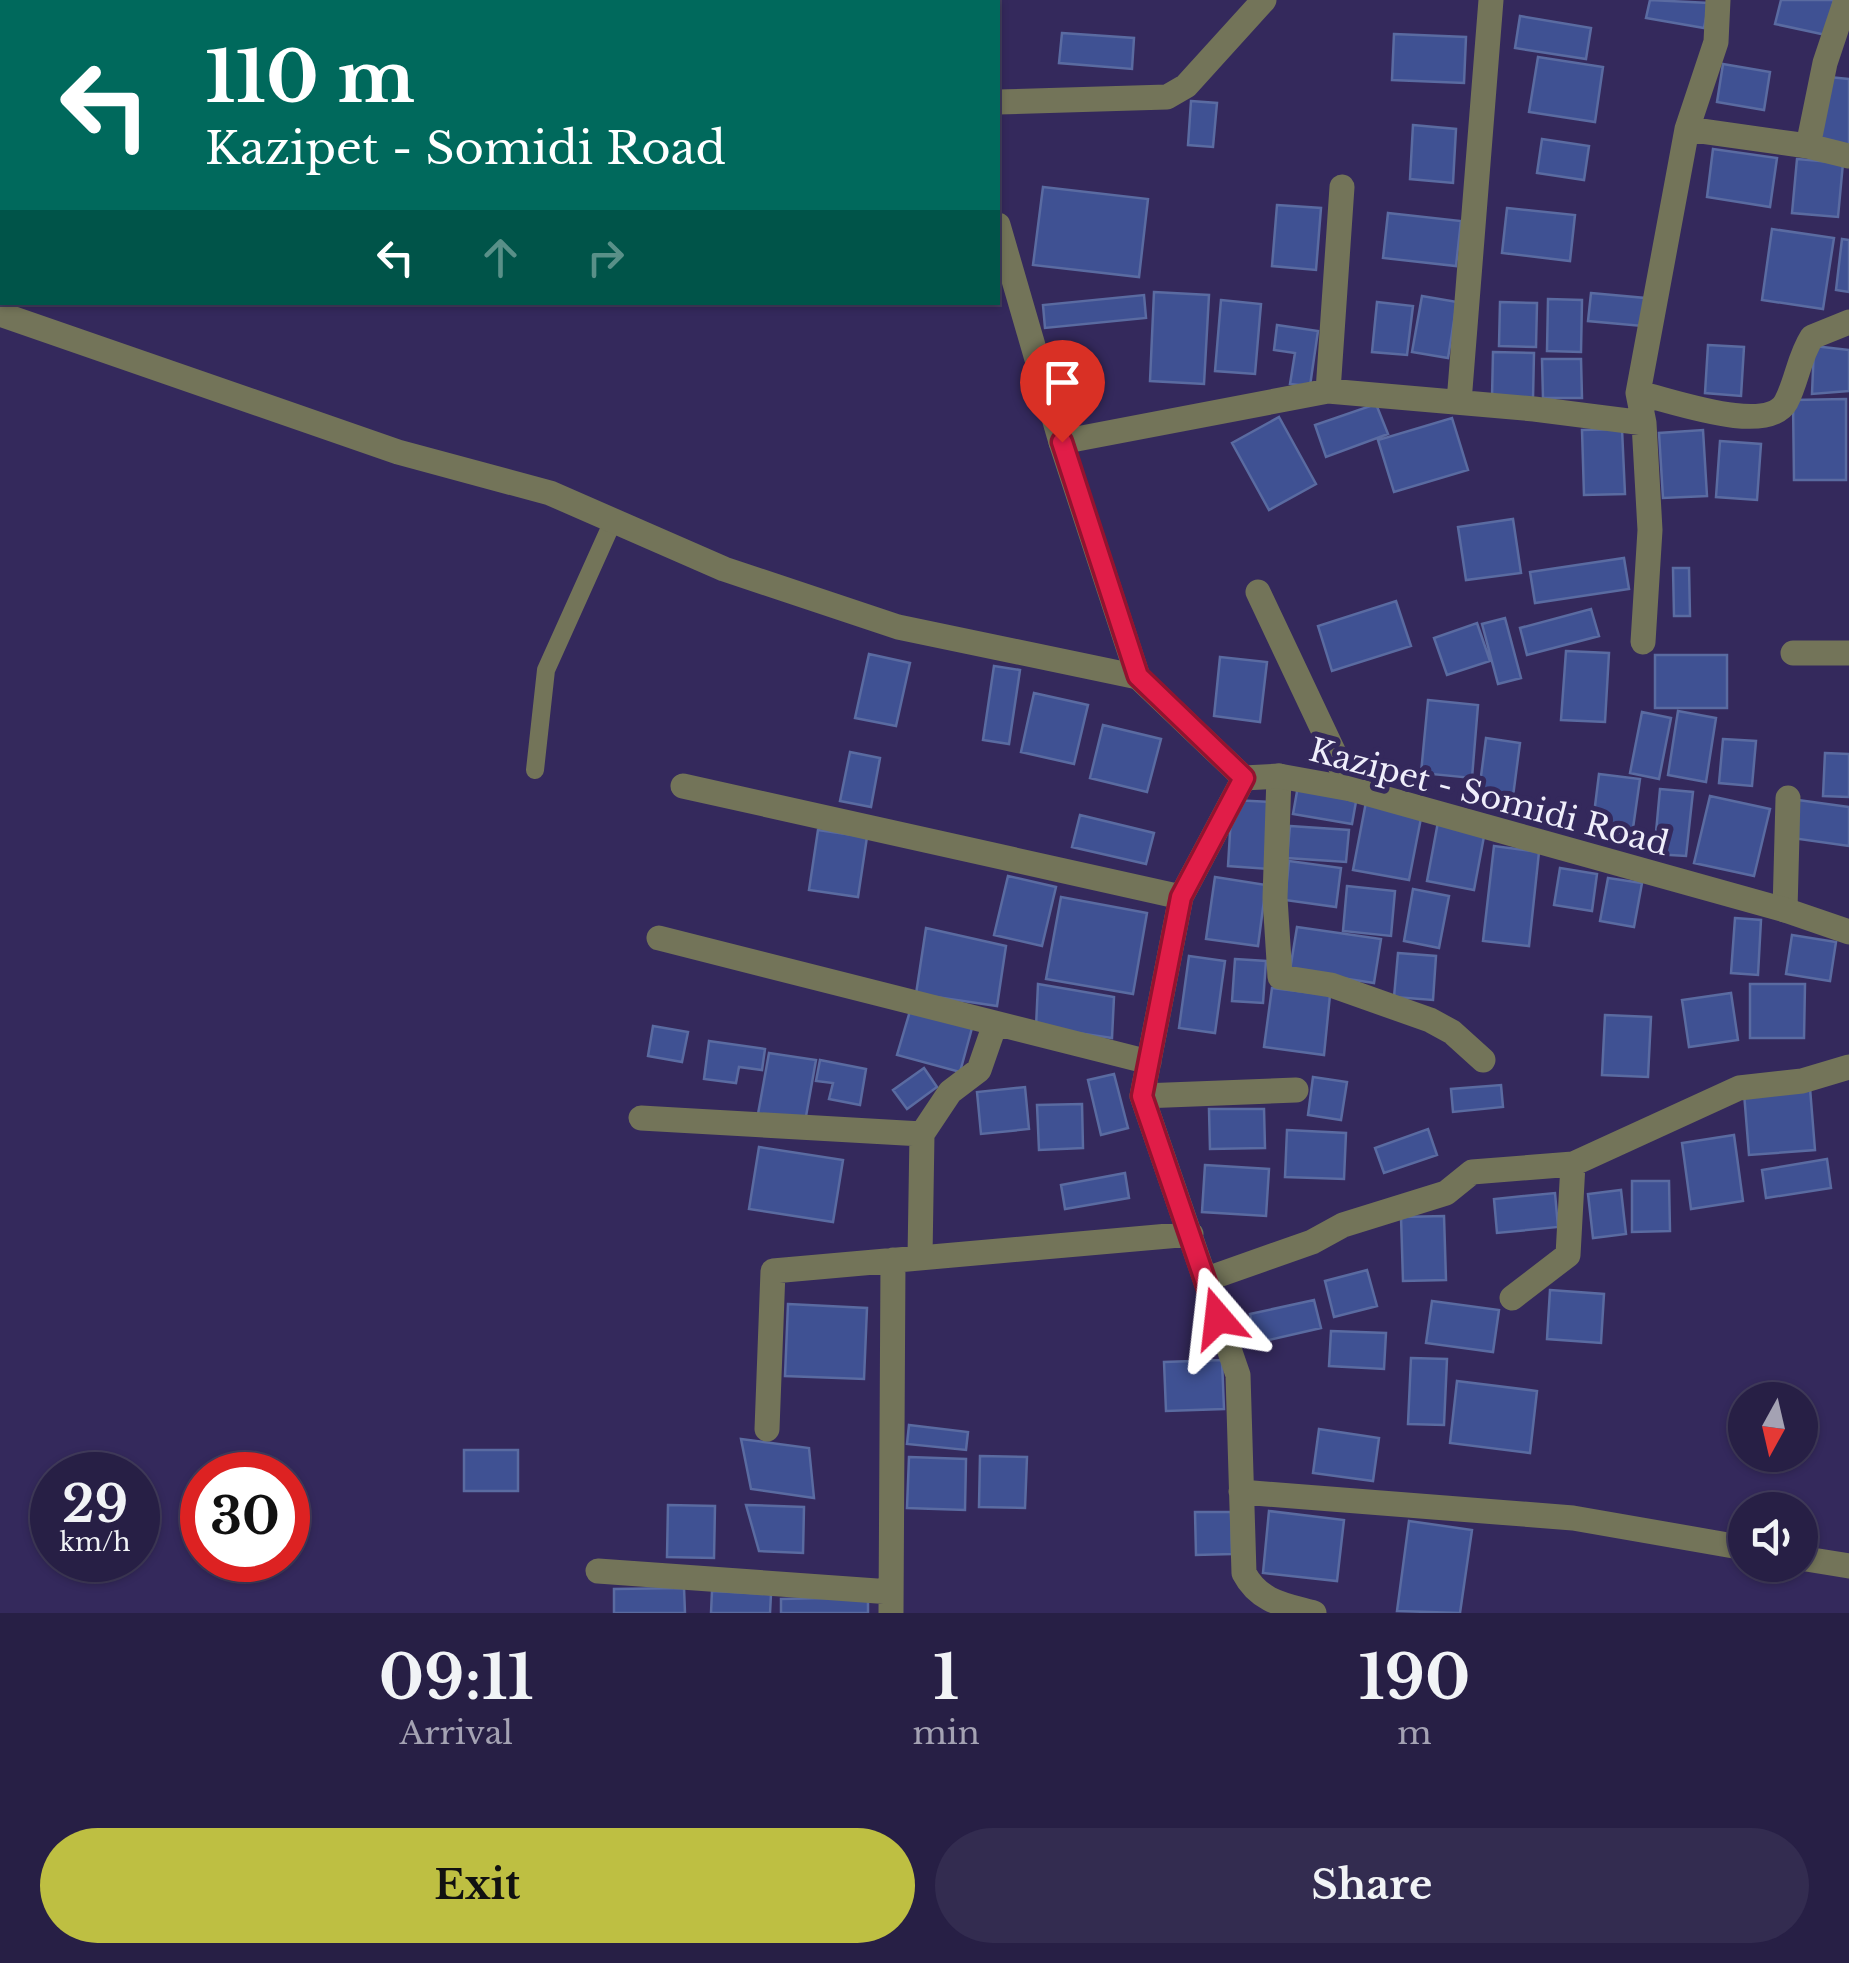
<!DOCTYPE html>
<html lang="en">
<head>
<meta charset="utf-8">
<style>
  :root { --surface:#271f45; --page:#332c50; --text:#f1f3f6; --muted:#a4a2b3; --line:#433d5e; --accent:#bebf42 }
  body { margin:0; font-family:"Libre Baskerville",serif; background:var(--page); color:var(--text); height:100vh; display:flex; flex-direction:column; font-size:38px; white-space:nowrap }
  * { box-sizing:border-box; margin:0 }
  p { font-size:32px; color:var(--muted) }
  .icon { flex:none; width:55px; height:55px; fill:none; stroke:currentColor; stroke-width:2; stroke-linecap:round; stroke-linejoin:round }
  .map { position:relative; height:1613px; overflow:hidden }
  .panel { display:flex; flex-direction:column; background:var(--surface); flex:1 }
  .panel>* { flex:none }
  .banner { position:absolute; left:0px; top:0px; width:1000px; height:305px; box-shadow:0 2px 8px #0004,0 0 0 2px var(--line); background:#00695c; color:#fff; overflow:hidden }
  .needle { width:65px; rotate:188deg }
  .controls { position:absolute; left:1728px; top:1382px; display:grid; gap:20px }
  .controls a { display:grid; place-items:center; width:90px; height:90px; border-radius:50%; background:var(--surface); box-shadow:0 2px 8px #0004,0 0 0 2px var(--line); font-size:50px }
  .speed { position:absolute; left:30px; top:1452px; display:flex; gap:20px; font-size:50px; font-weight:700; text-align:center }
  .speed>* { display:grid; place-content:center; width:130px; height:130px; border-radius:50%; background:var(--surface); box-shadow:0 2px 8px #0004,0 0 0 2px var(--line); line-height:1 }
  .speed small { font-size:25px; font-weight:400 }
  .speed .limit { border:15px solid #d22; background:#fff; color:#111 }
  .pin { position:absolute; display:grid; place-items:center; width:85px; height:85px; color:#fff; margin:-102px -42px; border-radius:50% 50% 50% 0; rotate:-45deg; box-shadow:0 0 10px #0007 }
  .pin .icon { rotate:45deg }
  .me { position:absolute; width:110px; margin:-55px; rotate:343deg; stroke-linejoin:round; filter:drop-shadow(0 0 8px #0008) }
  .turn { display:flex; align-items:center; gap:35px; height:210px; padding:0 40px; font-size:45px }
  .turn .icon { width:130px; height:130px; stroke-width:2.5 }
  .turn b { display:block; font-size:70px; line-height:85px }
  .lanes { display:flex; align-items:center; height:95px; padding:0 40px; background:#0003; justify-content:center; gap:50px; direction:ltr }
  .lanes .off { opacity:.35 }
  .eta { display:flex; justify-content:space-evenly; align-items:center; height:170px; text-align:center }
  .eta b { font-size:60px; font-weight:700; line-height:70px }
  .primary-button { display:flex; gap:20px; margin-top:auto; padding:20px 40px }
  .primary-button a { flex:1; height:115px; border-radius:60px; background:var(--accent); color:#111; font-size:40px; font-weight:700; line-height:115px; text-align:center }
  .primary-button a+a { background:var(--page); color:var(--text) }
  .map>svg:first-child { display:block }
  .building { fill:#3f5193; stroke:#5a6ba1; stroke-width:2.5 }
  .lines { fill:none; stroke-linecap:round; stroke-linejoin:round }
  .service { stroke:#737459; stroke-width:18 }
  .minor { stroke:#737459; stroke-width:25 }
  .tertiary { stroke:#737459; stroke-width:25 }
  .route-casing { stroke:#92132f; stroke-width:25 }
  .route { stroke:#e11d48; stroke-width:18 }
  .labels { text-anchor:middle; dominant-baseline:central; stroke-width:10; stroke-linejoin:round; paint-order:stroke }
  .street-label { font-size:32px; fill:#efeefb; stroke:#34295c }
</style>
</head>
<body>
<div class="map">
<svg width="1849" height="1613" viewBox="0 0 1849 1613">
  <rect width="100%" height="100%" fill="#34295c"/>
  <path class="building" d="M1650 0 1709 3 1704 28 1646 18Z
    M1781 0H1834L1826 35 1775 24Z
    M1520 16 1591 28 1586 59 1515 48Z
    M1062 33 1134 38 1132 69 1059 63Z
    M1394 34 1466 37 1464 83 1392 80Z
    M1538 57 1603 67 1595 122 1529 112Z
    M1723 64 1770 72 1764 110 1717 102Z
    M1829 77 1849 79V146L1816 141Z
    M1191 101 1217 103 1213 147 1188 145Z
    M1413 125 1456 129 1453 183 1410 179Z
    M1542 139 1589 146 1584 180 1537 173Z
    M1713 149 1777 158 1770 207 1707 197Z
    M1797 159 1843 163 1838 217 1792 213Z
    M1043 187 1148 199 1139 277 1033 265Z
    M1277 205 1321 208 1316 270 1272 266Z
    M1507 208 1575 215 1570 261 1502 253Z
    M1388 213 1461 221 1456 266 1383 258Z
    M1772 229 1834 238 1823 309 1762 300Z
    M1842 239 1849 240V292L1836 290Z
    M1154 292 1209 295 1204 384 1150 381Z
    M1591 293 1645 298 1642 326 1588 321Z
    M1144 295 1146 318 1045 328 1043 305Z
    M1422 296 1457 302 1448 358 1412 352Z
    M1548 299 1582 300 1581 352 1547 351Z
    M1221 300 1261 304 1255 374 1215 371Z
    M1377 302 1413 306 1407 355 1372 352Z
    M1500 302 1537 303 1536 347 1499 346Z
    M1277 325 1318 331 1310 386 1290 384 1295 353 1274 350Z
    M1708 345 1744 347 1741 396 1705 393Z
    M1814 346 1849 350V391L1812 394Z
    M1493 352 1534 353 1533 399 1492 398Z
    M1542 359H1581L1582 398H1543Z
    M1846 399V480H1794L1793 400Z
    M1376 404 1388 434 1326 457 1315 425Z
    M1279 417 1316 484 1269 510 1232 443Z
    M1452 418 1468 470 1394 492 1378 440Z
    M1622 429 1625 494 1584 495 1582 430Z
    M1703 430 1707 496 1663 498 1659 433Z
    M1720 441 1761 444 1757 500 1716 497Z
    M1513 519 1521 573 1466 580 1458 527Z
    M1624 558 1629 589 1535 603 1530 572Z
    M1673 568H1689L1690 616H1674Z
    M1396 601 1411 646 1332 671 1318 626Z
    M1591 609 1599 636 1527 655 1520 628Z
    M1505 618 1521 678 1498 684 1482 624Z
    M1477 623 1490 661 1447 675 1434 638Z
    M1566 651 1609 653 1605 722 1561 720Z
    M869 654 910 663 896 726 855 718Z
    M1655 655H1727V708H1655Z
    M1220 657 1267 662 1260 722 1214 716Z
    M994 666 1020 670 1009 744 983 740Z
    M1034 693 1088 705 1074 764 1021 752Z
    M1428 700 1478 705 1472 778 1421 773Z
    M1678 711 1716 718 1706 782 1668 775Z
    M1642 712 1671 718 1659 779 1630 773Z
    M1103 725 1161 739 1147 792 1090 778Z
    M1486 738 1520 743 1512 804 1478 799Z
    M1723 739 1756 741 1752 786 1719 783Z
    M850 752 880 758 871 807 840 801Z
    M1825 753 1849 754V797L1823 796Z
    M1599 774 1640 779 1632 835 1592 830Z
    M1298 786 1357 796 1352 824 1293 814Z
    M1660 789 1693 792 1686 856 1654 854Z
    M1710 796 1770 809 1754 876 1694 863Z
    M1232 800 1272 802 1269 869 1228 866Z
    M1798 800 1849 807V846L1792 838Z
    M1366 802 1422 813 1409 880 1353 870Z
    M1080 815 1154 833 1146 864 1072 847Z
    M1438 822 1485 831 1474 890 1427 881Z
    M1290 826 1349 830 1346 862 1287 858Z
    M818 830 867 837 858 897 809 890Z
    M1494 846 1539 852 1529 946 1483 941Z
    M1289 861 1341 868 1336 907 1285 900Z
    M1560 868 1597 874 1592 911 1554 905Z
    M1008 876 1056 887 1042 946 994 935Z
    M1215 877 1266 885 1258 946 1206 939Z
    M1608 878 1642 883 1634 927 1600 921Z
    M1347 886 1395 891 1391 936 1343 931Z
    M1413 889 1449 896 1439 948 1404 941Z
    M1061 897 1147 913 1133 994 1046 979Z
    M1735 918 1761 920 1758 975 1731 973Z
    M1297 927 1381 939 1374 983 1290 970Z
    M926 928 1006 946 997 1006 916 994Z
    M1792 935 1836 942 1830 981 1786 974Z
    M1398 953 1436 956 1433 1000 1394 997Z
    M1189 956 1225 961 1215 1033 1179 1028Z
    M1235 959 1266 961 1263 1003 1232 1001Z
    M1038 984 1114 997 1112 1038 1036 1027Z
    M1750 984H1805L1804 1038H1750Z
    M1272 988 1330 995 1324 1055 1264 1047Z
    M1731 993 1738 1040 1689 1047 1682 1000Z
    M910 1011 972 1028 960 1072 897 1055Z
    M1605 1015 1651 1017 1648 1077 1602 1075Z
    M653 1026 688 1032 682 1062 648 1056Z
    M709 1041 765 1049 762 1070 739 1067 736 1083 704 1079Z
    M769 1053 816 1060 805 1122 758 1114Z
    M820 1060 866 1069 860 1105 829 1099 833 1083 816 1081Z
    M924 1068 937 1087 907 1109 893 1090Z
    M1114 1074 1128 1128 1101 1135 1088 1080Z
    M1313 1077 1347 1082 1341 1120 1308 1115Z
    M1501 1085 1503 1107 1453 1112 1451 1089Z
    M1025 1087 1029 1129 981 1134 977 1092Z
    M1810 1088 1815 1150 1749 1155 1744 1093Z
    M1082 1104 1083 1148 1039 1150 1037 1105Z
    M1209 1109H1264L1265 1148 1210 1149Z
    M1428 1129 1437 1155 1384 1173 1375 1148Z
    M1287 1130 1346 1133 1344 1179 1285 1177Z
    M1734 1135 1743 1201 1691 1209 1682 1143Z
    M759 1147 843 1160 833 1222 749 1209Z
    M1827 1159 1831 1188 1766 1198 1762 1170Z
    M1205 1165 1269 1169 1266 1216 1202 1212Z
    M1125 1173 1129 1198 1065 1209 1061 1185Z
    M1632 1181H1669L1670 1231 1632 1232Z
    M1621 1190 1626 1234 1593 1238 1588 1194Z
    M1555 1193 1558 1227 1497 1233 1494 1199Z
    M1444 1216 1446 1280 1403 1281 1401 1217Z
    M1367 1270 1377 1306 1334 1317 1325 1281Z
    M1550 1290 1604 1294 1601 1343 1547 1339Z
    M1314 1300 1321 1328 1256 1343 1250 1314Z
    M1432 1301 1499 1310 1493 1352 1426 1343Z
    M788 1304 867 1308 864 1379 785 1376Z
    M1331 1331 1386 1333 1384 1369 1329 1366Z
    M1411 1358 1447 1359 1444 1425 1408 1424Z
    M1222 1360 1224 1409 1166 1411 1164 1362Z
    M1457 1381 1537 1391 1530 1453 1450 1443Z
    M909 1425 968 1432 966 1450 907 1444Z
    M1319 1429 1379 1438 1373 1481 1313 1473Z
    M741 1439 809 1448 814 1498 751 1489Z
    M464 1450H518V1491H464Z
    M980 1456 1027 1457 1025 1508 979 1507Z
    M909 1457 966 1459 965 1510 907 1508Z
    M668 1505 715 1506 714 1558 667 1557Z
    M746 1505 804 1507 803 1553 759 1551Z
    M1269 1511 1344 1520 1337 1581 1263 1573Z
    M1195 1512H1231L1232 1554 1196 1555Z
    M1409 1521 1472 1530 1460 1613 1397 1611Z
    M684 1588 685 1613H614V1589Z
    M712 1591 771 1594 770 1613H711Z
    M868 1597V1613H781V1599Z"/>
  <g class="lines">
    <path class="service" d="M535 770 546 670 613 521"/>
    <path class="minor" d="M401 0 404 2
      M518 0 521 2
      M599 0 600 2
      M1846 0 1825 63 1808 146 1849 156
      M461 2 476 0
      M761 2 772 0
      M998 102 1167 97 1186 86 1264 0
      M1687 129 1808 146
      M0 314 398 452 550 493 724 569 898 627 1138 677
      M1328 391 1342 187
      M1638 393 1687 129 1716 42 1718 0
      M1459 402 1491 0
      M1061 442 1328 391 1534 409 1644 423 1638 393C1671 400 1767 436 1786 402 1797 381 1799 357 1812 337L1849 322
      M1258 592 1351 789
      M1643 642 1650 530 1644 423
      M1793 653H1849
      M1279 776 1275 898 1280 977 1331 985 1430 1020 1452 1032 1483 1060
      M1244 778 1181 897 1142 1096 1238 1375 1244 1573C1259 1602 1285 1605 1314 1613
      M683 786 1181 897
      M1785 910 1788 798
      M659 938 1149 1062
      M1142 1096 1296 1090
      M641 1118 922 1134
      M920 1257 922 1134 950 1092 979 1070 995 1024
      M1207 1279 1312 1242 1343 1225 1446 1193 1472 1172 1573 1164 1739 1088 1802 1081 1849 1067
      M1512 1298 1568 1255 1573 1164
      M767 1429 773 1271 1191 1234
      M1241 1492 1573 1518 1745 1548
      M1800 1558 1849 1566
      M598 1571 891 1592
      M891 1613 893 1260"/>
    <path class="tertiary" d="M931 0 932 2
      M998 225 1061 442 1138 677 1244 778 1279 776 1351 789 1785 910 1849 932"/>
  </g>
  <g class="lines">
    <g class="route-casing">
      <path id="route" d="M1062 442 1138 676 1244 778 1181 897 1142 1096 1218 1318"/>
    </g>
    <use href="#route" class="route"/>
  </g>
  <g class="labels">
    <g class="street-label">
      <text transform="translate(1489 797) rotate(15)">Kazipet - Somidi Road</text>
    </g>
  </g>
</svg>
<div class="controls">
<a><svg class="needle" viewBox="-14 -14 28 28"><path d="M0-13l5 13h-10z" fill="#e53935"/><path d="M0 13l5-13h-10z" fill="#a4a2b3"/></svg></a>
<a><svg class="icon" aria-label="sound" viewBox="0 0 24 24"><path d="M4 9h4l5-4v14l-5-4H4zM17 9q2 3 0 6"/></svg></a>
</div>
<div class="speed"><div>29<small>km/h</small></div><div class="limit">30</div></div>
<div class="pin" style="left:1062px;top:442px;background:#d93025"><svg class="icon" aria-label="arrive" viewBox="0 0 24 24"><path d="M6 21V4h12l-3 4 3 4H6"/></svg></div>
<svg class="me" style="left:1218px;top:1318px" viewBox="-20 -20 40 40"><path d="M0-17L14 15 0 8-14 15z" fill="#e11d48" stroke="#fff" stroke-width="4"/></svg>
<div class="banner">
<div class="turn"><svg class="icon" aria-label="left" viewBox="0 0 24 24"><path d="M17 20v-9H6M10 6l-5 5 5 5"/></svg><div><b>110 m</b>Kazipet - Somidi Road</div></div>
<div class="lanes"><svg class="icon" aria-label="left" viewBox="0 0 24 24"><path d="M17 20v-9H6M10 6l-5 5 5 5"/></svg><svg class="icon off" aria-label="ahead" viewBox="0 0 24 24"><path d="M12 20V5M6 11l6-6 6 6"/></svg><svg class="icon off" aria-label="right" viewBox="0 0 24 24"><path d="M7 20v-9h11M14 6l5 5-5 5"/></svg></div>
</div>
</div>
<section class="panel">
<div class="eta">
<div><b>09:11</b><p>Arrival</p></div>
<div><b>1</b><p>min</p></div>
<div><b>190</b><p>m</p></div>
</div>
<div class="primary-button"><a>Exit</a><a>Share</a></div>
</section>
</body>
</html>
